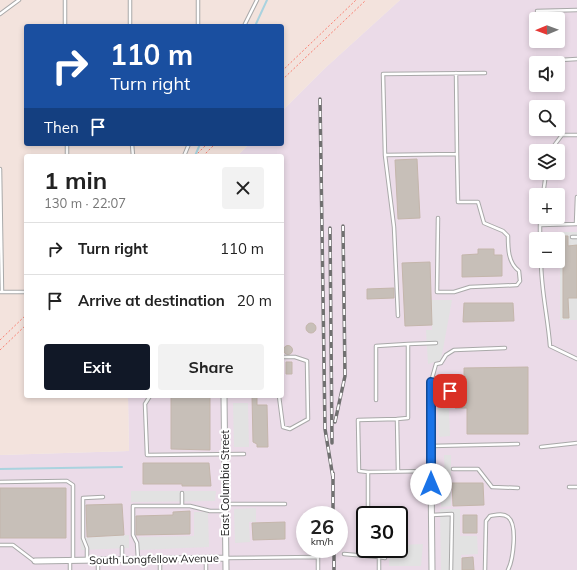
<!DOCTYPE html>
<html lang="en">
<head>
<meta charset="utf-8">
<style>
  :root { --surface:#fff; --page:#f2f2f2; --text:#222; --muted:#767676; --line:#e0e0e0; --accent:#111827 }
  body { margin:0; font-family:Mulish,sans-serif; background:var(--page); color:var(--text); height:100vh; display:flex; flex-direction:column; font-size:15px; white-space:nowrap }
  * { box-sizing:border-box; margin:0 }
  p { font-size:13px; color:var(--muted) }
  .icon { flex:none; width:22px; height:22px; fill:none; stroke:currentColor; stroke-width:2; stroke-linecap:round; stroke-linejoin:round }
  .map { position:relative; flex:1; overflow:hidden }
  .side { position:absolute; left:24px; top:154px; width:260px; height:244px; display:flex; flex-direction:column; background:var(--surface); border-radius:4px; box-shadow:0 2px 6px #0003 }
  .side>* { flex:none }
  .hud { position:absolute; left:24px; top:24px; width:260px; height:122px; border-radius:4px; box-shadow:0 2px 6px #0003; background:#1a4fa0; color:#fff; overflow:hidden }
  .needle { width:26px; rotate:269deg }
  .fabs { position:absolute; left:529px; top:12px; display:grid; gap:8px }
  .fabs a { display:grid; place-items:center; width:36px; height:36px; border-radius:4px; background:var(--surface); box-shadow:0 2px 6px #0003; font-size:20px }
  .speed { position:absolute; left:296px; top:506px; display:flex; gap:8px; font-size:20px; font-weight:700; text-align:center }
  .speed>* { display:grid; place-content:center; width:52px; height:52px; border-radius:50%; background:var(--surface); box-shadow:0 2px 6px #0003; line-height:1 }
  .speed small { font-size:10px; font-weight:400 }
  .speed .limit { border:2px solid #111; border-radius:6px; background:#fff; color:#111 }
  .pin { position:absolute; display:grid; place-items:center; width:34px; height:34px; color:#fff; margin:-17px; border-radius:8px; box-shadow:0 2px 6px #0006 }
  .me { position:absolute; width:44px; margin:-22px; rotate:0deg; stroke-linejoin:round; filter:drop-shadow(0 0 3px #0008) }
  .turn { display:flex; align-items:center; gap:14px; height:84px; padding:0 20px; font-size:18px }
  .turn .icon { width:52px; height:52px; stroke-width:2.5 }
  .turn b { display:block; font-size:28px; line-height:34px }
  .then { display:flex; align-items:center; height:38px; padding:0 20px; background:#0003; gap:8px; font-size:15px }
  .round { display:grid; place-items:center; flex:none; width:42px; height:42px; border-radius:4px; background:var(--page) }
  .head { display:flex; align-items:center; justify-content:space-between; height:68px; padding:0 20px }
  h1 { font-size:24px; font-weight:700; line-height:30px }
  .action { display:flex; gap:8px; margin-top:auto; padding:8px 20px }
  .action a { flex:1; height:46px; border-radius:4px; background:var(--accent); color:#fff; font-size:16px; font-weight:700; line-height:46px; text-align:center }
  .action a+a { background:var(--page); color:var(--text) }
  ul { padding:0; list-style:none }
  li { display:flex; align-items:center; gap:12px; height:52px; padding:0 20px; border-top:1px solid var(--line) }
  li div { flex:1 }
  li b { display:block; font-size:15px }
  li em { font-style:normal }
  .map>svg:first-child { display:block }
  .industrial { fill:#ebdbe8; fill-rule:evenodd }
  .military { fill:#f3e3dd }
  .parking { fill:#e2e2e2 }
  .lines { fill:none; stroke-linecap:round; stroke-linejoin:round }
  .stream { stroke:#aad3df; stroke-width:2 }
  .building { fill:#c7bfb8; stroke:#c4b6ab }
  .lane-casing { stroke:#a9a9a9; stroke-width:4.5 }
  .street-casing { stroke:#a9a9a9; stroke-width:7 }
  .path { stroke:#fa8072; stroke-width:1; stroke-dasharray:2 2; stroke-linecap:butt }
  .lane { stroke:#fff; stroke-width:2.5 }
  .street { stroke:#fff; stroke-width:5 }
  .rail-casing { stroke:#707070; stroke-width:3.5 }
  .rail { stroke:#fff; stroke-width:2; stroke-dasharray:6; stroke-linecap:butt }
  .route-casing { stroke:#114b97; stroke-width:10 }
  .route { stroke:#1a73e8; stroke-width:7 }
  .labels { text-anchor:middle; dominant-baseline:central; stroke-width:4; stroke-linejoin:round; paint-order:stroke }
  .street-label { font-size:11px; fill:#222; stroke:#fff }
</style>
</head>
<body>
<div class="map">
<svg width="577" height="570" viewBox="0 0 577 570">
  <rect width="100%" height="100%" fill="#f2efe9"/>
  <path class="industrial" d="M400 0H577V570H0V455L129 451 128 396H282V156H237L249 144H282V111L324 69ZM536 19H558V41H536ZM536 63H558V85H536ZM536 107H558V129H536ZM536 151H558V173H536ZM536 195H558V217H536ZM536 239H558V261H536ZM305 515H339V549H305ZM365 515H399V549H365Z"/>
  <path class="military" d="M0 0H400L324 69 282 111V26H26V144H249L237 156H26V396H128L129 451 0 455Z"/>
  <path class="parking" d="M560 232H577V320H560Z
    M431 300H452L441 360 428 364 426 330H432Z
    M437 390H448L450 436 439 437Z
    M233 403H248L249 447H234Z
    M444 455H451V506L441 507 440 481 445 480Z
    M131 491H216L215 501 131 502Z
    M256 508V522H249L250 542 235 543 234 509Z
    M440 509H460V536H477L478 554 461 555V570H441Z
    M194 512H208L209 547 139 550V537L194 536Z
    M129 535V548L81 550 80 538Z
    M423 544 421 566H389V549H399V545Z"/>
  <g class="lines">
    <path class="stream" d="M255 26 267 0
      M195 156 200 144
      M0 469 122 467"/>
  </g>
  <path class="building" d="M417 159 420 218 398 219 395 160Z
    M563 236H568V246L577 245V298H568L569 318H563Z
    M478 249H494V255H502V276L462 277V255L478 254Z
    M430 262 432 325 405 326 402 263Z
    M394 288V298L367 299V289Z
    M464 303H513L514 321 463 322Z
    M306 328a5 5 0 1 1 10 0a5 5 0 1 1-10 0Z
    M283.5 350a4.5 4.5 0 1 1 9 0a4.5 4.5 0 1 1-9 0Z
    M286 362H292V374H286Z
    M528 367V434H467V408H455V377H464V368Z
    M171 396H210V450L171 449Z
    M252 396H257V405H267L268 447H257V444L253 442Z
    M143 463H209L211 486H182V484H143Z
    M452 483H483L484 505 453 506Z
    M0 488H66V538H0Z
    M122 504 124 535 87 537 86 505Z
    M190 511V534L136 535V516L173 515V512Z
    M463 515H477V533H463Z
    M285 522V539L253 540 252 523Z
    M473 557 474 570H462V558Z"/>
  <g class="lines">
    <g class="lane-casing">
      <path id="lane" d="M65 0V26
        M130 0V26
        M198 0V26
        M537 11 577 10
        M0 14 19 0
        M244 26 257 0
        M543 61 577 59
        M456 73 457 154
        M67 144V156
        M132 144 133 156
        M550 151 562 135H577
        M385 155 383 74 485 73
        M184 156 189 144
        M0 169 2 292
        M543 195 546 173
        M576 224 577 197
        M540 225 541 217
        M572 237H577
        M540 239V225L577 224
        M541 261C541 290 548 318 550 346L577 359
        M0 292H26
        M398 316 394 227 385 155 457 154 458 202H478L484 223 503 231 508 236C508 248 508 263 519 271L520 281 517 285 470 287 454 292H437L438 218
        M408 344 436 343
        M431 382 448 387 450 391
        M150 396 145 404 147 455 244 454
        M279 396 283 427 290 429 308 419 307 361 295 357H282
        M376 400V346L408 344V418L397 419 398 471
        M431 446 518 444
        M541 447 577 443
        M453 469H478L492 487 518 488
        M368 472 359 471 358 420 397 419
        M0 482 63 481H67L73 485V560
        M569 487H577
        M182 493V506
        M226 504H285
        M368 515V472L431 471V382L436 364 441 363 446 355 454 350 505 348
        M432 515 452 514 451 570
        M0 545H13L34 561
        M122 547V559
        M344 554 379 557
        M226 558 318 557V570
        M87 559V548L83 538V498L103 497
        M138 559 137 543 133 535V506H190L210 511H225
        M160 559V570
        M206 559V570
        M70 561V570
        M98 561V570
        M379 570V557L385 558
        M485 570 486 521 490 516C496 515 503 513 508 517 518 525 513 560 508 570"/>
    </g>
    <g class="street-casing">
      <path id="street" d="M224 396 226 570
        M431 471 432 570
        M35 561 226 558"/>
    </g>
    <path class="path" d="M282 71 356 0
      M282 80 366 0
      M195 156 207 144
      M203 156 215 144
      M0 340 26 315
      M0 350 26 325"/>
    <use href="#lane" class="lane"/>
    <use href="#street" class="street"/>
    <g class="rail-casing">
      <path id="rail" d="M320 99 325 429 333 478
        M330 228 332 443
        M335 422 345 376 343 226
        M333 473V515
        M334 549V570"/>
    </g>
    <use href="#rail" class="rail"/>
  </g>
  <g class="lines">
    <g class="route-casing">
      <path id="route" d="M431 484V382L448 386 450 391"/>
    </g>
    <use href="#route" class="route"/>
  </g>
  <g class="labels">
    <g class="street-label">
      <text transform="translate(225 483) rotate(-90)">East Columbia Street</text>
      <text transform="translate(154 559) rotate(-1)">South Longfellow Avenue</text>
    </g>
  </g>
</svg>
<div class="fabs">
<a><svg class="needle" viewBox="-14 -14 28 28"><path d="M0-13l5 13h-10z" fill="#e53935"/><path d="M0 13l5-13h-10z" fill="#767676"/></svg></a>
<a><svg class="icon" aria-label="sound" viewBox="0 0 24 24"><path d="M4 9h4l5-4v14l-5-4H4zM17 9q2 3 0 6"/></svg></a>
<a><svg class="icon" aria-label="search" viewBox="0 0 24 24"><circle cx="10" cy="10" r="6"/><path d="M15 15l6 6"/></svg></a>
<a><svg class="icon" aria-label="layers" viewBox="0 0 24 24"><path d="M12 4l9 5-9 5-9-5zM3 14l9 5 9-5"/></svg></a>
<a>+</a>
<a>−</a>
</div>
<div class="speed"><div>26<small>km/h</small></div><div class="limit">30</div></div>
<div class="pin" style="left:450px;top:391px;background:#d93025"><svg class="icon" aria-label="arrive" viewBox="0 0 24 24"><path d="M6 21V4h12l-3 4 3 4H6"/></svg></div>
<svg class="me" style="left:431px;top:484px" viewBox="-20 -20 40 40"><circle r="19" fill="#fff"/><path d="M0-13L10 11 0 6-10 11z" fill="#1a73e8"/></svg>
<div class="hud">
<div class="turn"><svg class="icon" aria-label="right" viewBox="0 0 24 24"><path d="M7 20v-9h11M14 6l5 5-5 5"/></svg><div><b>110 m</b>Turn right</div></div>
<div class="then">Then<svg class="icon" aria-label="arrive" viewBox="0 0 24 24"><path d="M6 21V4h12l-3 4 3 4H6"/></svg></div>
</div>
<section class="side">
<div class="head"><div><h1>1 min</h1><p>130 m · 22:07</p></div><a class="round"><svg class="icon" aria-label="close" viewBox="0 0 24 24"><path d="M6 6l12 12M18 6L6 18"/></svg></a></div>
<ul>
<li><svg class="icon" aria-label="right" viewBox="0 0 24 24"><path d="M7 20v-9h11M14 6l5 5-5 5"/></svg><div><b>Turn right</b></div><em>110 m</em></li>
<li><svg class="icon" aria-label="arrive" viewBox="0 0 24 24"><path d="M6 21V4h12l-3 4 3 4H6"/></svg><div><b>Arrive at destination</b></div><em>20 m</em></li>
</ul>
<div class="action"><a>Exit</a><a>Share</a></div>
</section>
</div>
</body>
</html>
